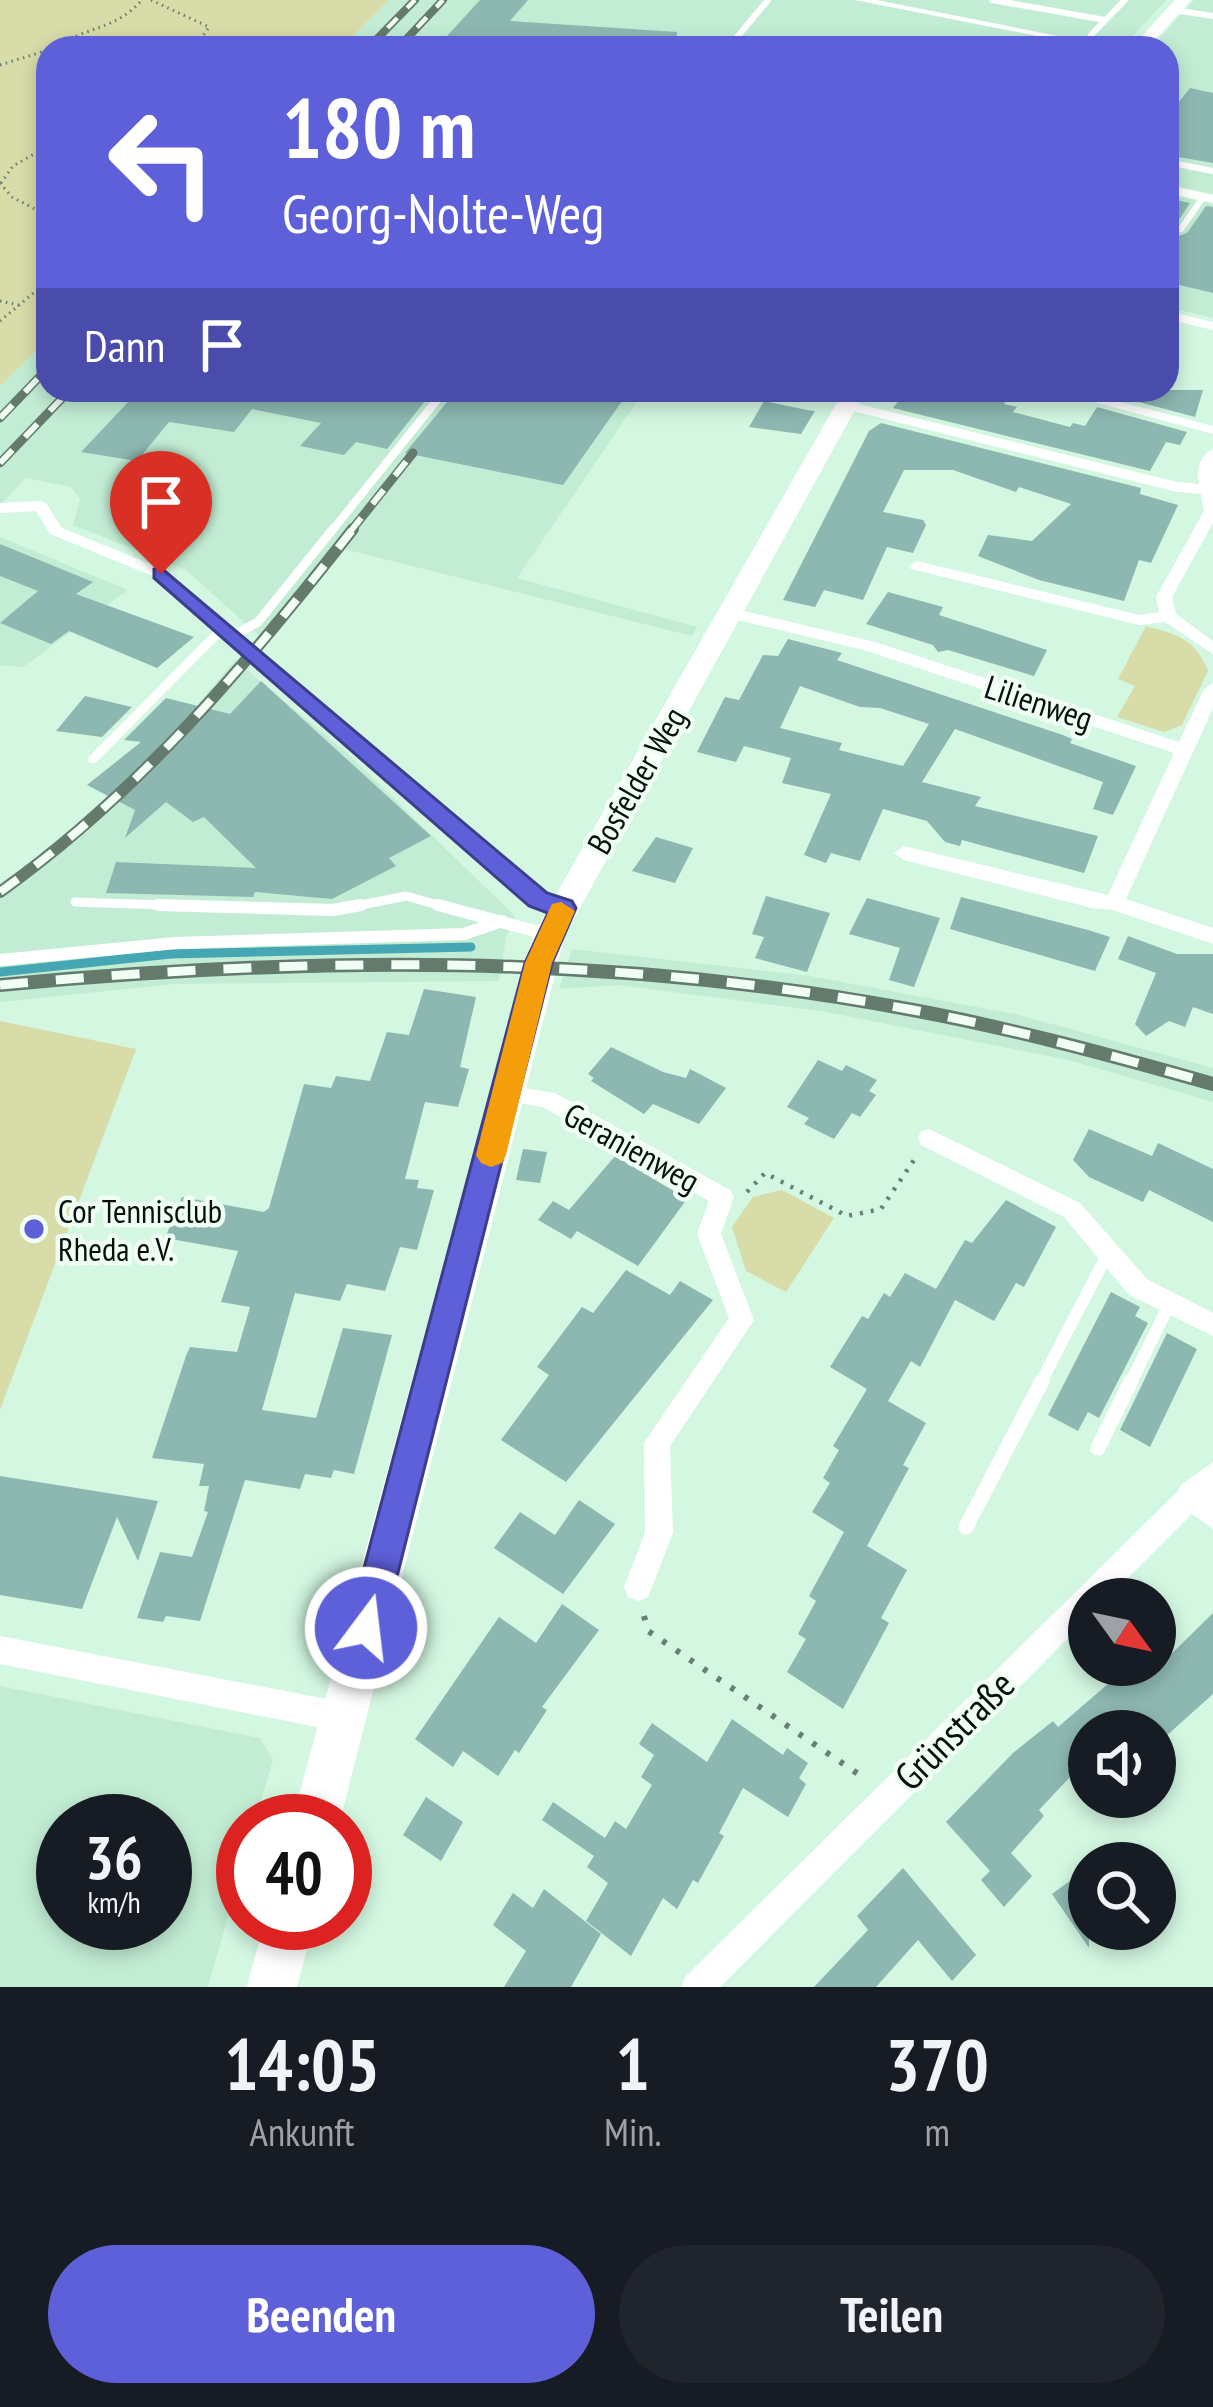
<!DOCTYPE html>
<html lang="de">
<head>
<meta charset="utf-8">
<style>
  :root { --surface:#171b24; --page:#20242c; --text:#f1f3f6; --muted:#9ea1a6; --accent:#5d60d8 }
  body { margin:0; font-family:"PT Sans Narrow",sans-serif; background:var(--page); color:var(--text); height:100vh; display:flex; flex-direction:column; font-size:45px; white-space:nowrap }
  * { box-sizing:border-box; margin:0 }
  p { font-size:39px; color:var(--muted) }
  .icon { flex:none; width:66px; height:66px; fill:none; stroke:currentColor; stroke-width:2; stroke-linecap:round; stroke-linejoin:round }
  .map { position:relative; height:1987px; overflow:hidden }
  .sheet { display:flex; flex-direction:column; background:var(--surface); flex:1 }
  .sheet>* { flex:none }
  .guide { position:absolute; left:36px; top:36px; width:1143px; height:366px; border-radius:36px; box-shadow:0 6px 18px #0003; background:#5d60d8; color:#fff; overflow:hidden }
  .needle { width:78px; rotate:123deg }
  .controls { position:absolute; left:1068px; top:1578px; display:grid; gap:24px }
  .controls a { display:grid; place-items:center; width:108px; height:108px; border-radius:50%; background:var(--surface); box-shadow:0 6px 18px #0003; font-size:60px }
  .speed { position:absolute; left:36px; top:1794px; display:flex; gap:24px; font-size:60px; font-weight:700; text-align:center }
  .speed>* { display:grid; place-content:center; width:156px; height:156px; border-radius:50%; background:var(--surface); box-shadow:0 6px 18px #0003; line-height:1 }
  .speed small { font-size:30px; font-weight:400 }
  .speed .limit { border:18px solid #d22; background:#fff; color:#111 }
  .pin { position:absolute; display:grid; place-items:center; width:102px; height:102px; color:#fff; margin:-123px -51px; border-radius:50% 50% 50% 0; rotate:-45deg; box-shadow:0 0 12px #0007 }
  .pin .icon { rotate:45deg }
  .me { position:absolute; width:132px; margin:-66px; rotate:15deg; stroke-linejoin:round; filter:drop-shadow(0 0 9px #0008) }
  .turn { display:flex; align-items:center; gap:42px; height:252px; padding:0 48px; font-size:54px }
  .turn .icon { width:156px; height:156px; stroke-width:2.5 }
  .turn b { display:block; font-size:84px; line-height:102px }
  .then { display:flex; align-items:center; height:114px; padding:0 48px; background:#0003; gap:24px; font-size:45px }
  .eta { display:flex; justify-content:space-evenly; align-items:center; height:204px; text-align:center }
  .eta b { font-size:72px; font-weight:700; line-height:84px }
  .action { display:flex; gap:24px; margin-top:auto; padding:24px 48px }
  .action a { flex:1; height:138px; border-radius:72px; background:var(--accent); color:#fff; font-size:48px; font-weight:700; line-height:138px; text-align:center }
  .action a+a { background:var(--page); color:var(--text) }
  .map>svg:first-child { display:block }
  .built { fill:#c2edd4; fill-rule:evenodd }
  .green { fill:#d7dca8 }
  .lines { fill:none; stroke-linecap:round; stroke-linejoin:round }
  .stream { stroke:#44a7b3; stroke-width:9 }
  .building { fill:#8db8b1; fill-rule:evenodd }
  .path-far2 { stroke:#687f72; stroke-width:3; stroke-dasharray:1.5 4.5; stroke-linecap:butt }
  .path-far1 { stroke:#687f72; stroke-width:4.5; stroke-dasharray:3 8; stroke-linecap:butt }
  .path { stroke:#687f72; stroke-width:6; stroke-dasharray:4.5 12; stroke-linecap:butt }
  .lane-far4 { stroke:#fff; stroke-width:6 }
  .lane-far3 { stroke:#fff; stroke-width:8 }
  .lane-far2 { stroke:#fff; stroke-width:9 }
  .lane-far1 { stroke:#fff; stroke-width:12 }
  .lane { stroke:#fff; stroke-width:15 }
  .street { fill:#fff; fill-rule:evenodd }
  .secondary { fill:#fff; fill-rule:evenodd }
  .rail-far3-casing { stroke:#637a6c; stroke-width:8 }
  .rail-far2-casing { stroke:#637a6c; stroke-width:9 }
  .rail-far1-casing { stroke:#637a6c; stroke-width:12 }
  .rail-casing { stroke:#637a6c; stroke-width:14 }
  .rail-far3 { stroke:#f0fef5; stroke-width:4.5; stroke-dasharray:14; stroke-linecap:butt }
  .rail-far2 { stroke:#f0fef5; stroke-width:6; stroke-dasharray:18; stroke-linecap:butt }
  .rail-far1 { stroke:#f0fef5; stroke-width:8; stroke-dasharray:22; stroke-linecap:butt }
  .rail { stroke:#f0fef5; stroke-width:9; stroke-dasharray:28; stroke-linecap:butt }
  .route { fill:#5d60d8; stroke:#3c3e8c; stroke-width:3 }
  .slow { fill:#f59e0b }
  .poi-dot { fill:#5d60d8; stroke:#f0fef5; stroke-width:4.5 }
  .labels { text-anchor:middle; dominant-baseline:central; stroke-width:9; stroke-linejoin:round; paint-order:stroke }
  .street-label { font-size:33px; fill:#05100a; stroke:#f0fef5 }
  .poi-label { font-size:33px; fill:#05100a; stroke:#f0fef5; text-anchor:start }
  .near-street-label { font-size:39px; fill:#05100a; stroke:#f0fef5 }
</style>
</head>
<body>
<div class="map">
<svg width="1213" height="1987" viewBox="0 0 1213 1987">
  <rect width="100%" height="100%" fill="#d3f7e1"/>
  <path class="built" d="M389 0H1166L1122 48H341Z
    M1194 0H1213V194L1167 184V48H1151Z
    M1167 194 1213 204V318L1167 307Z
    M48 339V390H645L517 578 697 627 692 636 344 549 266 642 186 570 73 525 80 499 71 487 26 478 0 505V386Z
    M0 537 128 590 23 667 0 665Z
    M235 660 347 753 515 916 506 937 499 981 175 984 0 1002V883L58 844 130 785Z
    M572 949 810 976 1019 1015 1213 1068V1102L1069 1060 821 1011 618 985 559 989Z
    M0 1686 260 1738 273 1760 255 1821H243V1863L208 1987H0ZM165 1821V1923H63V1821Z"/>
  <path class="green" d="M0 0H389L341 48H48V339L0 386Z
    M1146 626C1179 635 1195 639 1208 671L1182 725 1164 732 1117 717 1135 686 1118 679Z
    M0 1021 136 1049 0 1410Z
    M782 1190 834 1218 786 1292 746 1271 732 1227 753 1197Z"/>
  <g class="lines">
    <path class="stream" d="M0 972 171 954 471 947"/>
  </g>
  <path class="building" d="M480 0H528L510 21 677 32 676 48H436Z
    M1190 88 1213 93V163L1167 155V101L1178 103Z
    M1167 198 1190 203 1174 227 1179 236 1187 233 1206 206 1213 207V293L1167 282Z
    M165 390H368L425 401 387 449 356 442 344 455 300 446 321 423 252 409 234 432 169 422 137 461 81 452 132 398 164 401Z
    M457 390H609L627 394 563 485 405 453Z
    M907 390H1014L1004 404 1017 407 1013 412 1070 427 1073 423 1085 426 1097 407 1187 432 1180 445 1166 442 1150 471 893 408Z
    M1108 390H1203L1195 417 1105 393Z
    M764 401 807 410 815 411 801 434 749 427Z
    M881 423 1141 488 1140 494 1178 505 1151 563 1139 560 1124 601 1039 580 978 556 988 535 1032 541 1071 504 1019 487 1016 492 953 470H904L883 512 923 520 926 525 913 553 887 547 863 600 824 590 815 607 783 600 869 431Z
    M0 544 93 582 76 594 194 637 157 668 69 631 51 644 0 623 38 591 0 576Z
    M888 592 943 607 939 615 1047 650 1034 676 948 650 938 652 933 645 866 624Z
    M788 639 842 653 837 660 1063 735 1072 739 1070 743 1136 766 1113 815 1093 809 1103 782 955 729 922 782 981 797 975 806 1098 836 1084 873 962 840 960 846 945 842 927 821 883 809 860 861 831 853 826 863 804 855 831 794 782 783 791 758 744 746 736 762 697 752 725 697 739 700 763 655 778 656ZM800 686 860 707 880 708 929 724 903 766 839 750 842 743 780 728Z
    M261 681 431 836 389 858 396 866 332 899 255 892 253 897 106 893 116 862 256 868 204 817 193 822 166 802 125 838 135 810 87 785 141 742 124 740 166 698 230 714Z
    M85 696 132 707 102 737 56 731Z
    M656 837 693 848 675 883 632 871Z
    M766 896 830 913 807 972 755 958 764 937 752 934Z
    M961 897 1088 930 1110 937 1095 971 950 929Z
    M867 898 940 918 914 987 889 980 900 948 849 934Z
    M1128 936 1177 954H1213V1014L1193 1007 1185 1027 1169 1021 1146 1036 1135 1024 1156 973 1118 959Z
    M424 989 476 997 460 1067 469 1069 458 1107 425 1102 405 1179 419 1180 417 1188 434 1190 417 1250 400 1247 385 1291 347 1284 340 1301 295 1293 262 1410 316 1418 343 1328 392 1335 354 1474 334 1470 331 1478 305 1474 300 1489 245 1480 200 1621 166 1616 163 1622 137 1618 160 1552 192 1557 208 1512 204 1511 209 1486H199L204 1464 152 1458 186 1356 190 1347 237 1352 250 1307 221 1302 238 1251 165 1238 182 1197 264 1212 269 1208 304 1084 331 1088 336 1076 370 1081 387 1032 409 1035Z
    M611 1047 663 1072 686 1078 690 1069 726 1088 699 1124 653 1104 644 1114 591 1081 594 1078 588 1074Z
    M818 1060 842 1071 846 1065 877 1080 869 1091 876 1095 860 1117 852 1113 834 1139 804 1124 809 1118 787 1107Z
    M1089 1129 1152 1156 1158 1143 1213 1169V1222L1149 1190 1143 1202 1089 1177 1073 1160Z
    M523 1149 547 1152 540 1183 516 1180Z
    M615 1156 687 1199 638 1266 577 1231 571 1239 538 1220 553 1201 569 1210Z
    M1006 1200 1056 1227 1024 1287 1016 1283 994 1321 955 1300 920 1367 911 1361 888 1401 926 1423 903 1465 909 1468 867 1546 907 1570 881 1618 889 1623 843 1709 787 1672 806 1639 798 1634 816 1601 809 1596 844 1532 812 1512 830 1483 823 1478 839 1450 833 1446 867 1389 830 1367 862 1316 868 1319 884 1293 890 1297 905 1273 936 1289 965 1240 972 1243Z
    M626 1270 670 1295 680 1281 713 1300 566 1482 501 1440 549 1375 537 1367 582 1307 593 1313Z
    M1111 1292 1140 1307 1135 1316 1148 1323 1099 1418 1088 1412 1078 1431 1048 1415Z
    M1167 1333 1197 1349 1150 1447 1120 1430Z
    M0 1476 158 1501 138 1561 117 1517 82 1609 0 1595Z
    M579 1500 615 1524 563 1594 494 1548 520 1512 555 1535Z
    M562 1604 599 1630 542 1707 547 1710 519 1753 515 1750 498 1776 463 1751 453 1767 415 1739 499 1617 536 1643Z
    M1213 1613V1694L1155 1746V1731H1089V1765L1072 1781 1070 1777 1039 1810 1044 1816 1011 1853 1032 1876 1004 1907 981 1880 990 1871 946 1822 1013 1753 1053 1721 1058 1727 1130 1665H1138L1149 1676Z
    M732 1719 783 1755 787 1748 808 1763 799 1778 806 1784 788 1817 743 1788 719 1833 724 1836 698 1883 693 1880 677 1909 663 1898 631 1956 586 1921 608 1883 587 1867 594 1856 542 1820 553 1802 605 1838 615 1821 626 1829 652 1785 641 1777 654 1755 639 1744 652 1723 707 1762Z
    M426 1797 463 1822 441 1861 403 1835Z
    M1089 1867V1948L1052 1894Z
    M903 1868 976 1955 952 1981 918 1940 876 1987H814L868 1930 857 1916Z
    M544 1889 601 1934 571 1987H504L526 1951 493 1925 513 1893 533 1908Z"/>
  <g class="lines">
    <path class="path-far2" d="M151 0 209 27 195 48
      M55 48C88 25 114 31 142 0
      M0 65 48 50
      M0 183 12 197 48 216
      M1 183 13 166 48 146
      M0 301 19 305
      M0 321 48 281"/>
    <path class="path-far1" d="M747 1192 765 1173 847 1216 881 1209 916 1157"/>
    <path class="path" d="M644 1616 648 1631 864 1778"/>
    <path class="lane-far4" d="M992 0 1105 20
      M1174 10 1213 16
      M1091 35 1125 0
      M728 48 768 0
      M1167 162 1213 171
      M1181 229 1203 197"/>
    <path class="lane-far3" d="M331 532 445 390"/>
    <path class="lane-far2" d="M234 635 258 622 333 529
      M93 759 224 627
      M75 902 255 908
      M346 908 406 896 449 908"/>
    <path class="lane-far1" d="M158 905 333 910 361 905
      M438 905 546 934
      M0 960 176 943 464 934 502 921
      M1040 1384 1107 1255
      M1130 1384 1170 1303"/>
    <path class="lane" d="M1098 1448 1131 1381
      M966 1527 1042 1381"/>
    <path class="street" d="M855 0H876L1119 48H1098Z
      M1167 185 1213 195V203L1167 193Z
      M1167 311 1213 322V330L1167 319Z
      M1050 390H1074L1213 426V434Z
      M846 401 1177 482 1199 484C1196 472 1200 453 1213 449V523L1172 597 1176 614 1213 641V654L1165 622 1139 625 911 569 909 566 917 561 1139 615 1159 612 1156 597 1204 511 1201 494 1177 492 841 408V402Z
      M41 501 46 503 62 528 167 571 545 894 570 903 573 908 570 913 563 915 531 904 155 577 50 534 36 511 0 513V503Z
      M731 608 875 642 1179 742 1204 689 1213 683V708L1126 899 1213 928V944L1113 910 1092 908 904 860 894 853 904 846 1108 895 1174 753 864 650 725 617V609Z
      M507 1085 555 1093 730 1190 734 1197 721 1234 754 1320 670 1446 673 1533 648 1597 638 1601 628 1597 624 1587 645 1533 644 1443 729 1318 697 1234 709 1201 543 1107 499 1100 496 1094 499 1088Z
      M929 1129 1080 1203 1147 1279 1213 1313V1336L1129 1295 1064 1217 921 1145 918 1138 921 1131Z
      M1213 1462V1529L1192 1514 1107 1599H1089V1617L720 1987H681L686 1976 1178 1491 1181 1485Z
      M0 1636 342 1702 352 1707 357 1717 352 1727 342 1732 0 1664Z"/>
    <path class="secondary" d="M1175 0H1191L1148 48H1131Z
      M844 390H866L565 935 340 1821H292L533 935Z
      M264 1923H314L297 1987H247Z"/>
    <g class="rail-far3-casing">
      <path id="rail-far3" d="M368 48 415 0
        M398 48 443 0"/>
    </g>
    <g class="rail-far2-casing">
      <path id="rail-far2" d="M0 418 48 368
        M0 463 70 390
        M350 532 413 453"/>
    </g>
    <g class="rail-far1-casing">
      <path id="rail-far1" d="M0 892C141 791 247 664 353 529"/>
    </g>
    <g class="rail-casing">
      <path id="rail" d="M0 985C306 956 610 953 913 1010 1015 1029 1114 1056 1213 1084"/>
    </g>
    <use href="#rail-far3" class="rail-far3"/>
    <use href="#rail-far2" class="rail-far2"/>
    <use href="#rail-far1" class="rail-far1"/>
    <use href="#rail" class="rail"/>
  </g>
  <path class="route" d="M161 568 547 893 572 901 576 908 552 963 384 1628 379 1641 366 1647 353 1641 348 1628 525 963 548 913 529 906 154 578V569Z"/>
  <path class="slow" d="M561 902 575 911 552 963 506 1155 502 1163 491 1167 481 1163 476 1155 525 963 552 904Z"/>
  <circle class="poi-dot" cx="34" cy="1229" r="12"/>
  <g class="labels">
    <g class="street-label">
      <text transform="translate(1039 702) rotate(18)">Lilienweg</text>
      <text transform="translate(636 780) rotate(-60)">Bosfelder Weg</text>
      <text transform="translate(632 1147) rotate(29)">Geranienweg</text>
    </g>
    <g class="poi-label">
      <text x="58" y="1210">Cor Tennisclub<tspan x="58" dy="38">Rheda e.V.</tspan></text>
    </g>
    <g class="near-street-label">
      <text transform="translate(954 1730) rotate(-45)">Grünstraße</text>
    </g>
  </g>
</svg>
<div class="controls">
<a><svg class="needle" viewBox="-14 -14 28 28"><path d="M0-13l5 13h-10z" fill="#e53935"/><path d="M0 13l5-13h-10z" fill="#9ea1a6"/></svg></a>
<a><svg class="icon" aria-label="sound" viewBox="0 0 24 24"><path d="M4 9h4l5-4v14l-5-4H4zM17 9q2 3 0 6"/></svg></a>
<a><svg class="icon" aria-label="search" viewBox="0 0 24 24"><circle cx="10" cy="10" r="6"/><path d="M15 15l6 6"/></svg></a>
</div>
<div class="speed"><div>36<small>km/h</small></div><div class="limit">40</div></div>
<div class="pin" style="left:161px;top:574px;background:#d93025"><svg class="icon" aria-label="arrive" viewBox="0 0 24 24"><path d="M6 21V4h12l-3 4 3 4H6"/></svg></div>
<svg class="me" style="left:366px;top:1628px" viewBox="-20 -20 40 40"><circle r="17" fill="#5d60d8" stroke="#fff" stroke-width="3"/><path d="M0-11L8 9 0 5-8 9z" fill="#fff"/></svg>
<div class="guide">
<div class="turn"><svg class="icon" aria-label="left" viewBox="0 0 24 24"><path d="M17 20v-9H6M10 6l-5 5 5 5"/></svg><div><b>180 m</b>Georg-Nolte-Weg</div></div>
<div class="then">Dann<svg class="icon" aria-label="arrive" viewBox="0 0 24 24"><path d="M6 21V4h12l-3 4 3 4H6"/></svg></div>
</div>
</div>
<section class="sheet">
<div class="eta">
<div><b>14:05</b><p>Ankunft</p></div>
<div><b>1</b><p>Min.</p></div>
<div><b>370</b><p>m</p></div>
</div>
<div class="action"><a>Beenden</a><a>Teilen</a></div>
</section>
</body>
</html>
